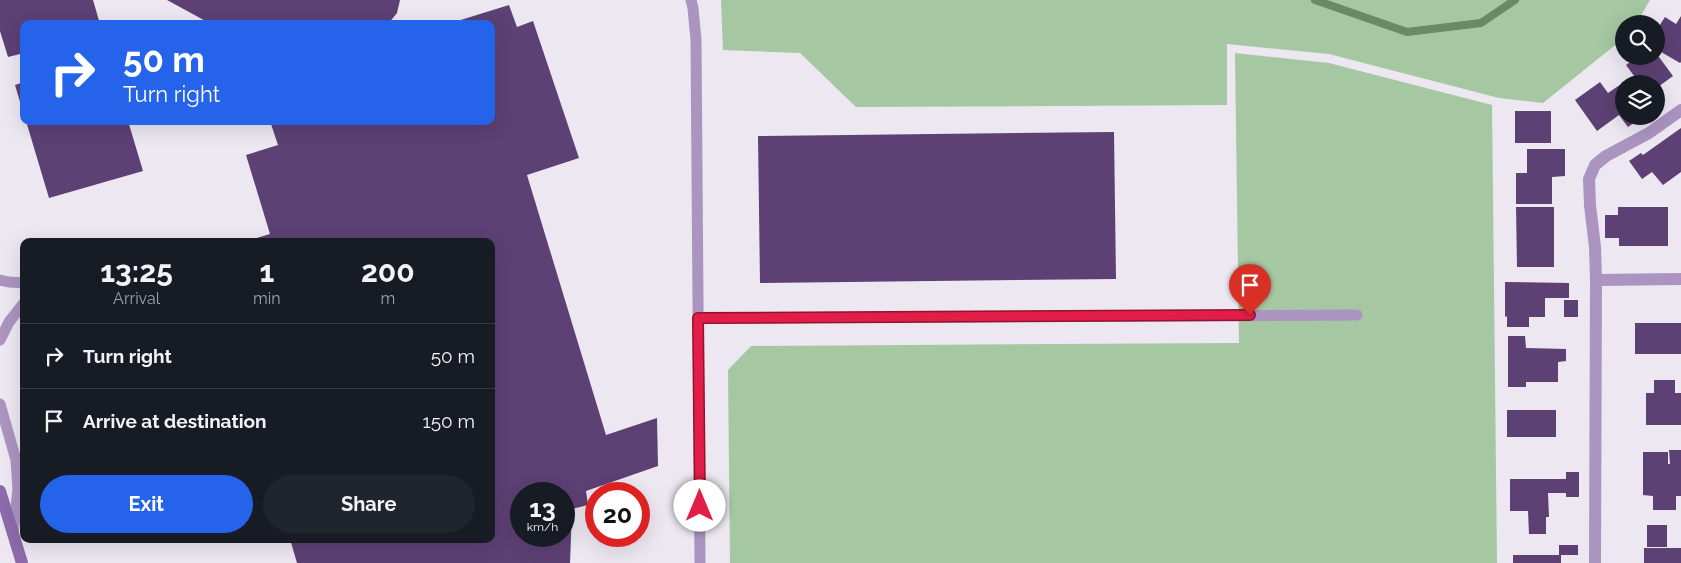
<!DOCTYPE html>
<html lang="en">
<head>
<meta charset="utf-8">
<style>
  :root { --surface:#171b24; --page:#20242c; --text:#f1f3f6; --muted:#9ea1a6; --line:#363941; --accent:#2563eb }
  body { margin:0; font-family:Raleway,sans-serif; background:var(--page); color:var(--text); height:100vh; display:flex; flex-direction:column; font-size:19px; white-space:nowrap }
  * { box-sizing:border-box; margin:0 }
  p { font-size:16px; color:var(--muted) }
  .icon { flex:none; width:28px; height:28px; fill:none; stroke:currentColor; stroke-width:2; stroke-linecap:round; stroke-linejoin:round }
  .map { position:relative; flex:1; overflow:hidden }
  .drawer { position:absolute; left:20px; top:238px; width:475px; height:305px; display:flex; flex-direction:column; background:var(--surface); border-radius:10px; box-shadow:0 5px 20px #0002 }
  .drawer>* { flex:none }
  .banner { position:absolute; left:20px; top:20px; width:475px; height:105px; border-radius:10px; box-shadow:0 5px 20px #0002; background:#2563eb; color:#fff; overflow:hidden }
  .buttons { position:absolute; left:1615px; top:15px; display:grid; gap:10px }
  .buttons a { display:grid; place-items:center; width:50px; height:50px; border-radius:50%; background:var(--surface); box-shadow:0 5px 20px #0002; font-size:25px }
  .speed { position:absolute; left:510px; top:482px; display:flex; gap:10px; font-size:25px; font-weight:700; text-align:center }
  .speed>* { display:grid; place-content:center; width:65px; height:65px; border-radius:50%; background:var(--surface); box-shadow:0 5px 20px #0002; line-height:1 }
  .speed small { font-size:12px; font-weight:400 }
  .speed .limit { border:8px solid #d22; background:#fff; color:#111 }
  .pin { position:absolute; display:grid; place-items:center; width:42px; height:42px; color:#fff; margin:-51px -21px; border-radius:50% 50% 50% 0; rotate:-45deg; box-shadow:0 0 5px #0007 }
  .pin .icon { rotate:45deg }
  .me { position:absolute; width:55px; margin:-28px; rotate:0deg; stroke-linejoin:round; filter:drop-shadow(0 0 4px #0008) }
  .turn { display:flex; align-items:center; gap:18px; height:105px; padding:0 20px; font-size:22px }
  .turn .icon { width:65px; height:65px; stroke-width:2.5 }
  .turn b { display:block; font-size:35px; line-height:42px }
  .eta { display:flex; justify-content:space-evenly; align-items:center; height:85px; text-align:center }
  .eta b { font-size:30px; font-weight:700; line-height:35px }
  .cta { display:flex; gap:10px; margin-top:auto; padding:10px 20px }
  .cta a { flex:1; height:58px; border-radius:30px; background:var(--accent); color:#fff; font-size:20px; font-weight:700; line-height:58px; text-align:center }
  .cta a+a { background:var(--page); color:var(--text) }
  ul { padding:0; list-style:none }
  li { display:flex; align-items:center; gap:15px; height:65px; padding:0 20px; border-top:1px solid var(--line) }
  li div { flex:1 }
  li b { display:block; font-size:19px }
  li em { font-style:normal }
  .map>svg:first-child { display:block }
  .green { fill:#a5c7a2 }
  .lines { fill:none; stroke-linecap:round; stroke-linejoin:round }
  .stream { stroke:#688a67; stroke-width:8 }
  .building { fill:#5d4074; fill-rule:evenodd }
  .service { stroke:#ab94c0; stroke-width:11 }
  .minor { stroke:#ab94c0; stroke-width:12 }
  .secondary { stroke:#8d6aaa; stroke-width:12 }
  .route-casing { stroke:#92132f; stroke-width:12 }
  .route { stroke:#e11d48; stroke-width:9 }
</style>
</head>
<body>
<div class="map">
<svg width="1681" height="563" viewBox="0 0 1681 563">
  <rect width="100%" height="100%" fill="#ece7f1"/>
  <path class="green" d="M721 0H1650L1636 24H1624V38L1543 103 1499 98 1329 54 1227 44V105L856 107 800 53 723 50Z
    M1235 53 1329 63 1492 105 1497 563H730L728 370 751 346 1239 343Z"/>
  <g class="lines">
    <path class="stream" d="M1315 0 1407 32 1481 23 1515 0"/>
  </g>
  <path class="building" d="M0 0H93L100 24H24V53L8 57 0 31Z
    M167 0H400L397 13 388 24H211Z
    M509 5 517 27 533 21 579 158 527 175 606 435 657 418 658 466 586 491 588 505 572 509 570 563H297L290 539H491V241H246L270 234 246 155 278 145 270 121H491V24L451 23ZM521 494H564V536H521Z
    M1681 16V62L1680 63 1656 49V31L1665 17 1676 24Z
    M1656 53 1673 76 1658 87 1664 95 1656 101V84H1640L1626 65 1638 56H1656Z
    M1627 80 1629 84H1624V116H1644L1628 127 1619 115 1597 131 1575 100 1600 82 1608 93Z
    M24 82V112H23L15 85Z
    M1515 111H1551V143H1515Z
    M26 121H128L143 171 49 198Z
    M1681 128V172L1663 185 1652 172 1642 179 1629 161 1641 153 1643 155Z
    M1114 132 1116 279 760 283 758 136Z
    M1527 149H1565V176L1552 177V204H1516V173H1527Z
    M1516 207H1554V267H1517Z
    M1618 207H1668V246H1619V238H1605V215H1618Z
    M1505 282 1569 283V298H1545V317H1529V327H1507V316L1505 317Z
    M1564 300H1578V317H1564Z
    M1635 323H1681V354H1635Z
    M1508 336H1525L1526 348 1566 349V361L1558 362V382H1526V387H1508Z
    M1654 380H1675V393H1681V425H1646V393H1654Z
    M1507 410H1556V437H1507Z
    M1669 450H1681V496H1676V510H1653V496L1643 495V452H1668V464H1670Z
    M1566 472H1579V497H1566V493H1548L1549 517H1546V534H1529L1528 511H1510V479H1566Z
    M1647 525H1667V547H1647Z
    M1559 545H1578V555H1559Z
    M1644 548H1681V563H1644Z
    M1513 555H1561V563H1513Z"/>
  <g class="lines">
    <path class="service" d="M691 0 693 8 696 40 700 563
      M0 280 9 282 24 283
      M698 318 1357 315
      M0 340 9 322 24 303
      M0 404 16 460 18 489 13 534"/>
    <path class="minor" d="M1596 280 1681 279
      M1595 563 1596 280 1595 247 1590 205 1589 179 1595 165 1606 156 1649 133 1681 110"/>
    <path class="secondary" d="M0 491 22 563"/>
  </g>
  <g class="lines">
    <g class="route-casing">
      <path id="route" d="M700 506 698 318 1250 315"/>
    </g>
    <use href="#route" class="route"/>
  </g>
</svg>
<div class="buttons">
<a><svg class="icon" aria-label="search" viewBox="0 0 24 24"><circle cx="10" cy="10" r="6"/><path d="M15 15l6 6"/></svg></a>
<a><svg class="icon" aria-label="layers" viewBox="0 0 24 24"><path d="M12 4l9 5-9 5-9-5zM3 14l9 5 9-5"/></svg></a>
</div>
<div class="speed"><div>13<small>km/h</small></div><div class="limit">20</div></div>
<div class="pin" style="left:1250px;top:315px;background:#d93025"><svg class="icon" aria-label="arrive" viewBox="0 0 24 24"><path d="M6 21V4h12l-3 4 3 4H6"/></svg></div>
<svg class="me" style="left:700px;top:506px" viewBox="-20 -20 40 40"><circle r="19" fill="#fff"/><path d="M0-13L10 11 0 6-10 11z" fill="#e11d48"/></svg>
<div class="banner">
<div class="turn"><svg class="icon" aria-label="right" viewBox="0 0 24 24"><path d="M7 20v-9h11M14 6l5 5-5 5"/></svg><div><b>50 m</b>Turn right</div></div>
</div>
<section class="drawer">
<div class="eta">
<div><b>13:25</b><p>Arrival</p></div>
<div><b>1</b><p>min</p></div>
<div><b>200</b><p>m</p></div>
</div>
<ul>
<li><svg class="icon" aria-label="right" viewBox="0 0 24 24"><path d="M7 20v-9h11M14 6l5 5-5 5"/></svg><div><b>Turn right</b></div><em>50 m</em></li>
<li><svg class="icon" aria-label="arrive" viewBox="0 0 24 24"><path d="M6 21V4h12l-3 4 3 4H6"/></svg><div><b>Arrive at destination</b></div><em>150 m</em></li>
</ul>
<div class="cta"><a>Exit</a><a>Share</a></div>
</section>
</div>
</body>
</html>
